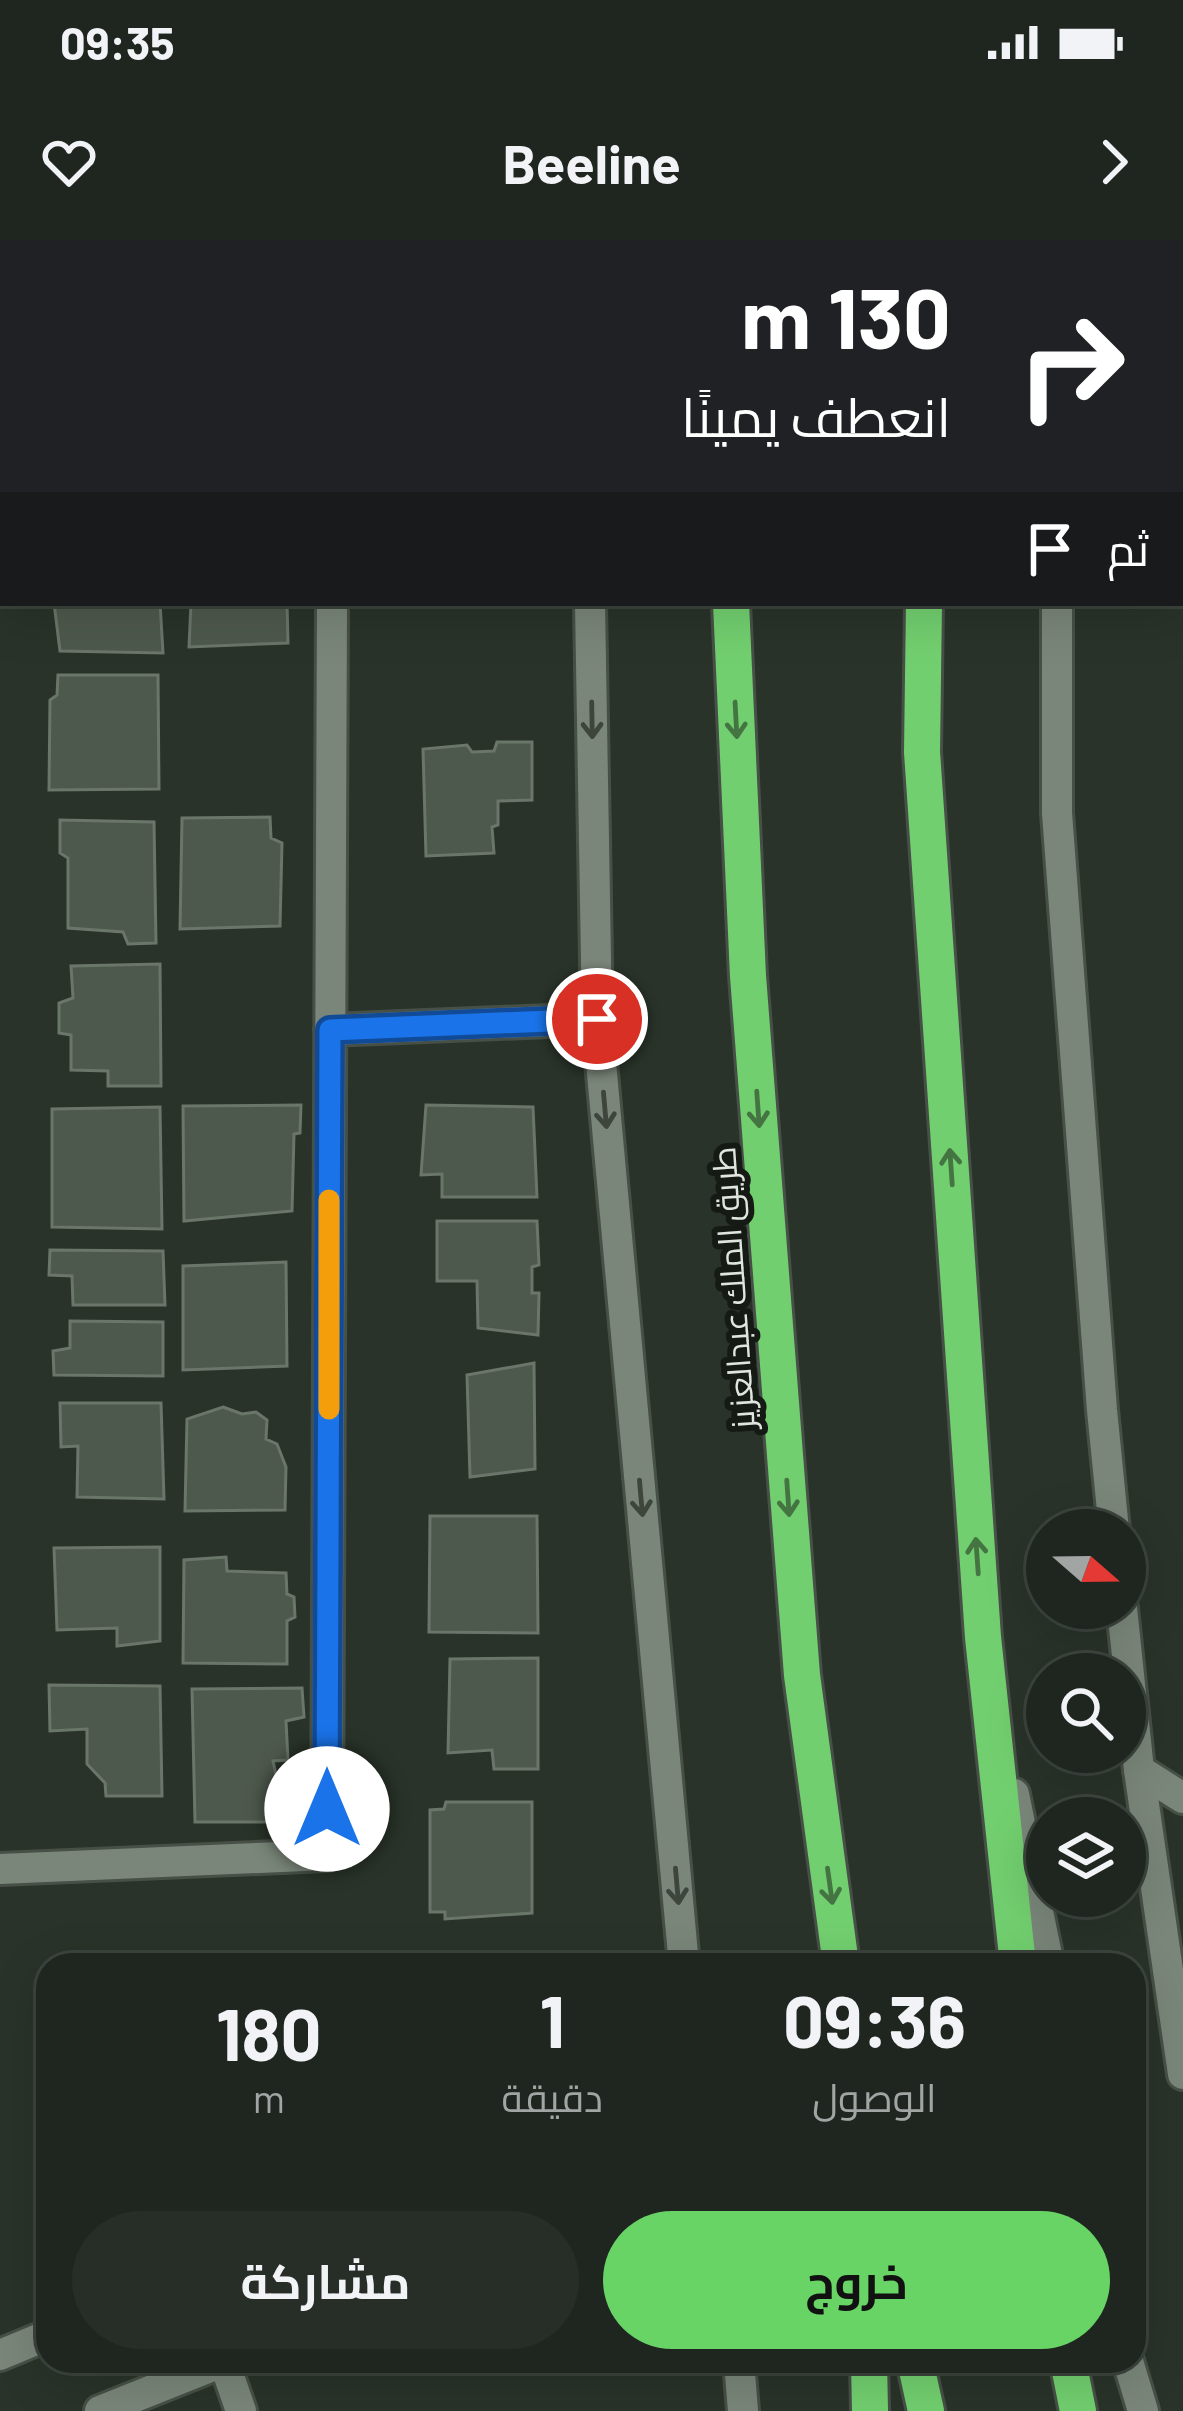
<!DOCTYPE html>
<html lang="ar">
<head>
<meta charset="utf-8">
<style>
  :root { --surface:#1f261f; --page:#272e28; --text:#f1f3f6; --muted:#a1a5a4; --line:#3c433d; --accent:#67d465 }
  body { margin:0; font-family:Barlow,Cairo,sans-serif; background:var(--page); color:var(--text); direction:rtl; height:100vh; display:flex; flex-direction:column; font-size:45px; white-space:nowrap }
  * { box-sizing:border-box; margin:0 }
  p { font-size:39px; color:var(--muted) }
  .icon { flex:none; width:66px; height:66px; fill:none; stroke:currentColor; stroke-width:2; stroke-linecap:round; stroke-linejoin:round }
  .map { position:relative; flex:1; overflow:hidden; direction:ltr }
  .panel { position:absolute; left:36px; top:1713px; width:1110px; height:420px; display:flex; flex-direction:column; background:var(--surface); border-radius:36px; box-shadow:0 12px 48px #0002,0 0 0 3px var(--line); direction:rtl }
  .panel>* { flex:none }
  .guide { position:absolute; left:0px; top:0px; width:1185px; height:366px; box-shadow:0 12px 48px #0002,0 0 0 3px var(--line); direction:rtl; background:#202124; color:#fff; overflow:hidden }
  .needle { width:78px; rotate:110deg }
  .controls { position:absolute; left:1026px; top:1269px; display:grid; gap:24px }
  .controls a { display:grid; place-items:center; width:120px; height:120px; border-radius:50%; background:var(--surface); box-shadow:0 12px 48px #0002,0 0 0 3px var(--line); font-size:60px }
  .pin { position:absolute; display:grid; place-items:center; width:102px; height:102px; color:#fff; margin:-51px; border:6px solid #fff; border-radius:50%; box-shadow:0 3px 12px #0007 }
  .me { position:absolute; width:132px; margin:-66px; rotate:0deg; stroke-linejoin:round; filter:drop-shadow(0 0 9px #0008) }
  .turn { display:flex; align-items:center; gap:42px; height:252px; padding:0 36px; font-size:54px }
  .turn .icon { width:156px; height:156px; stroke-width:2.5 }
  .turn b { display:block; font-size:84px; line-height:102px }
  .then { display:flex; align-items:center; height:114px; padding:0 36px; background:#0003; gap:24px; font-size:45px }
  .eta { display:flex; justify-content:space-evenly; align-items:center; height:204px; text-align:center }
  .eta b { font-size:72px; font-weight:700; line-height:84px }
  .button { display:flex; gap:24px; margin-top:auto; padding:24px 36px }
  .button a { flex:1; height:138px; border-radius:72px; background:var(--accent); color:#111; font-size:48px; font-weight:700; line-height:138px; text-align:center }
  .button a+a { background:var(--page); color:var(--text) }
  .status { display:flex; justify-content:space-between; align-items:center; height:84px; padding:0 60px; background:var(--surface); direction:ltr }
  .status svg { height:33px; fill:currentColor }
  header { display:flex; justify-content:space-between; align-items:center; height:156px; padding:0 36px; background:var(--surface); font-size:54px; font-weight:700 }
  .map>svg:first-child { display:block }
  .building { fill:#4e594d; stroke:#6a766a; stroke-width:3 }
  .lines { fill:none; stroke-linecap:round; stroke-linejoin:round }
  .lane-casing { stroke:#475047; stroke-width:30 }
  .street-casing { stroke:#475047; stroke-width:36 }
  .secondary-casing { stroke:#475047; stroke-width:36 }
  .highway-casing { stroke:#475047; stroke-width:42 }
  .lane { stroke:#7a8679; stroke-width:24 }
  .street { stroke:#7a8679; stroke-width:30 }
  .secondary { stroke:#7a8679; stroke-width:30 }
  .highway { stroke:#72cf6f; stroke-width:36 }
  .oneway { stroke:#3d453d }
  .oneway2 { stroke:#447442 }
  .route-casing { stroke:#114b97; stroke-width:30 }
  .route { stroke:#1a73e8; stroke-width:21 }
  .slow { stroke:#f59e0b; stroke-width:21 }
  .labels { text-anchor:middle; dominant-baseline:central; stroke-width:12; stroke-linejoin:round; paint-order:stroke }
  .street-label { font-size:33px; fill:#dfe6df; stroke:#151a15 }
</style>
</head>
<body>
<div class="status"><b>09:35</b><svg viewBox="0 0 49 12"><path d="M0 12V9h3v3zM5 12V6h3v6zM10 12V3h3v9zM15 12V0h3v12zM26 1h20v11H26zM47 4h2v5h-2z"/></svg></div>
<header><svg class="icon" aria-label="forward" viewBox="0 0 24 24"><path d="M9 5l7 7-7 7"/></svg>Beeline<svg class="icon" aria-label="heart" viewBox="0 0 24 24"><path d="M12 20l-8-8c-3-5 5-10 8-4 3-6 11-1 8 4z"/></svg></header>
<div class="map">
<svg width="1183" height="2171" viewBox="0 0 1183 2171">
  <rect width="100%" height="100%" fill="#293329"/>
  <path class="building" d="M54 363H160L163 413 60 411Z
    M191 363H287L288 403 189 407Z
    M58 435H158L159 549 49 550 50 460 57 455Z
    M497 502H532V560L498 561V585L492 587 494 613 426 616 423 509 467 505 472 512 494 511Z
    M270 577 271 598 282 603 280 686 180 689 182 578Z
    M60 580 154 582 156 703 128 704 123 692 68 688V618L60 613Z
    M160 724 161 846H108V831L71 830V795L59 793V763L73 758 71 726Z
    M301 865 300 893 294 894 292 971 184 981 183 866Z
    M426 865 533 867 537 957H442V934L421 935Z
    M160 867 162 989 52 987V869Z
    M437 981H537L539 1025 532 1027V1053H539L538 1095 478 1088 477 1041H437Z
    M50 1010 163 1011 165 1065H73L72 1036 49 1035Z
    M286 1022 287 1126 183 1130V1026Z
    M70 1081 163 1082V1136L54 1135 53 1111 70 1108Z
    M534 1123 535 1229 470 1237 467 1135Z
    M60 1163H161L164 1259 77 1257 78 1206 61 1207Z
    M223 1167 242 1174 256 1172 267 1180 266 1199 277 1204 286 1227 285 1270 185 1271 187 1179Z
    M430 1276H537L538 1393 429 1392Z
    M160 1307V1401L117 1406V1388L57 1390 54 1308Z
    M226 1317 227 1331 286 1333 287 1354 294 1357 295 1377 287 1381V1424L183 1423 184 1320Z
    M538 1418V1529H494L492 1510 448 1513 450 1419Z
    M49 1445 160 1446 162 1556H106L105 1543 87 1524V1489L50 1491Z
    M302 1448 304 1477 286 1481 288 1520 273 1521 278 1544 287 1547V1582H195L192 1449Z
    M446 1562H532V1673L445 1679V1672H430V1570L444 1569Z
    M545 1712 544 1725H428V1713Z
    M228 1713H262L265 1722 281 1720V1725H228Z
    M96 1717 192 1718V1725H96Z"/>
  <g class="lines">
    <g class="lane-casing">
      <path id="lane" d="M1182 235H1183
        M1182 343H1183"/>
    </g>
    <g class="street-casing">
      <path id="street" d="M333 3V0
        M0 181H3
        M330 790 597 779
        M1139 1530 1183 1558
        M0 1629 327 1615 332 363
        M224 2122 241 2171"/>
    </g>
    <g class="secondary-casing">
      <path id="secondary" d="M583 0V3
        M1056 0V3
        M590 363 597 779 684 1725
        M1057 363V573L1102 1170 1114 1290
        M1122 1368 1139 1530 1183 1834
        M1014 1554 1049 1725
        M0 2115 48 2095
        M739 2121 743 2171
        M1128 2121 1143 2171
        M100 2171 225 2121"/>
    </g>
    <g class="highway-casing">
      <path id="highway" d="M733 3V0
        M928 3V0
        M731 363 748 736 802 1435 841 1725
        M924 363 922 512 983 1397 1018 1725
        M869 2121 870 2171
        M915 2121 926 2171
        M1068 2121 1078 2171"/>
    </g>
    <use href="#lane" class="lane"/>
    <use href="#street" class="street"/>
    <use href="#secondary" class="secondary"/>
    <use href="#highway" class="highway"/>
  </g>
  <defs><path id="oneway-shaft" d="M-6 0H5M1.5-3L5.5 0L1.5 3" fill="none" stroke-width="1.6" stroke-linecap="round" stroke-linejoin="round" transform="scale(3)"/></defs>
  <g class="oneway">
    <use href="#oneway-shaft" transform="translate(592 480) rotate(89)"/>
    <use href="#oneway-shaft" transform="translate(605 870) rotate(85)"/>
    <use href="#oneway-shaft" transform="translate(641 1258) rotate(85)"/>
    <use href="#oneway-shaft" transform="translate(677 1646) rotate(85)"/>
  </g>
  <g class="oneway2">
    <use href="#oneway-shaft" transform="translate(736 480) rotate(87)"/>
    <use href="#oneway-shaft" transform="translate(758 869) rotate(86)"/>
    <use href="#oneway-shaft" transform="translate(951 927) rotate(-94)"/>
    <use href="#oneway-shaft" transform="translate(788 1258) rotate(86)"/>
    <use href="#oneway-shaft" transform="translate(977 1316) rotate(-94)"/>
    <use href="#oneway-shaft" transform="translate(830 1646) rotate(82)"/>
  </g>
  <g class="lines">
    <g class="route-casing">
      <path id="route" d="M327 1569 330 790 597 779"/>
    </g>
    <use href="#route" class="route"/>
    <path class="slow" d="M329 1169V960"/>
  </g>
  <g class="labels">
    <g class="street-label">
      <text transform="translate(732 1048) rotate(-94)">طريق الملك عبدالعزيز</text>
    </g>
  </g>
</svg>
<div class="controls">
<a><svg class="needle" viewBox="-14 -14 28 28"><path d="M0-13l5 13h-10z" fill="#e53935"/><path d="M0 13l5-13h-10z" fill="#a1a5a4"/></svg></a>
<a><svg class="icon" aria-label="search" viewBox="0 0 24 24"><circle cx="10" cy="10" r="6"/><path d="M15 15l6 6"/></svg></a>
<a><svg class="icon" aria-label="layers" viewBox="0 0 24 24"><path d="M12 4l9 5-9 5-9-5zM3 14l9 5 9-5"/></svg></a>
</div>
<div class="pin" style="left:597px;top:779px;background:#d93025"><svg class="icon" aria-label="arrive" viewBox="0 0 24 24"><path d="M6 21V4h12l-3 4 3 4H6"/></svg></div>
<svg class="me" style="left:327px;top:1569px" viewBox="-20 -20 40 40"><circle r="19" fill="#fff"/><path d="M0-13L10 11 0 6-10 11z" fill="#1a73e8"/></svg>
<div class="guide">
<div class="turn"><svg class="icon" aria-label="right" viewBox="0 0 24 24"><path d="M7 20v-9h11M14 6l5 5-5 5"/></svg><div><b>130 m</b>انعطف يمينًا</div></div>
<div class="then">ثم<svg class="icon" aria-label="arrive" viewBox="0 0 24 24"><path d="M6 21V4h12l-3 4 3 4H6"/></svg></div>
</div>
<section class="panel">
<div class="eta">
<div><b>09:36</b><p>الوصول</p></div>
<div><b>1</b><p>دقيقة</p></div>
<div><b>180</b><p>m</p></div>
</div>
<div class="button"><a>خروج</a><a>مشاركة</a></div>
</section>
</div>
</body>
</html>
